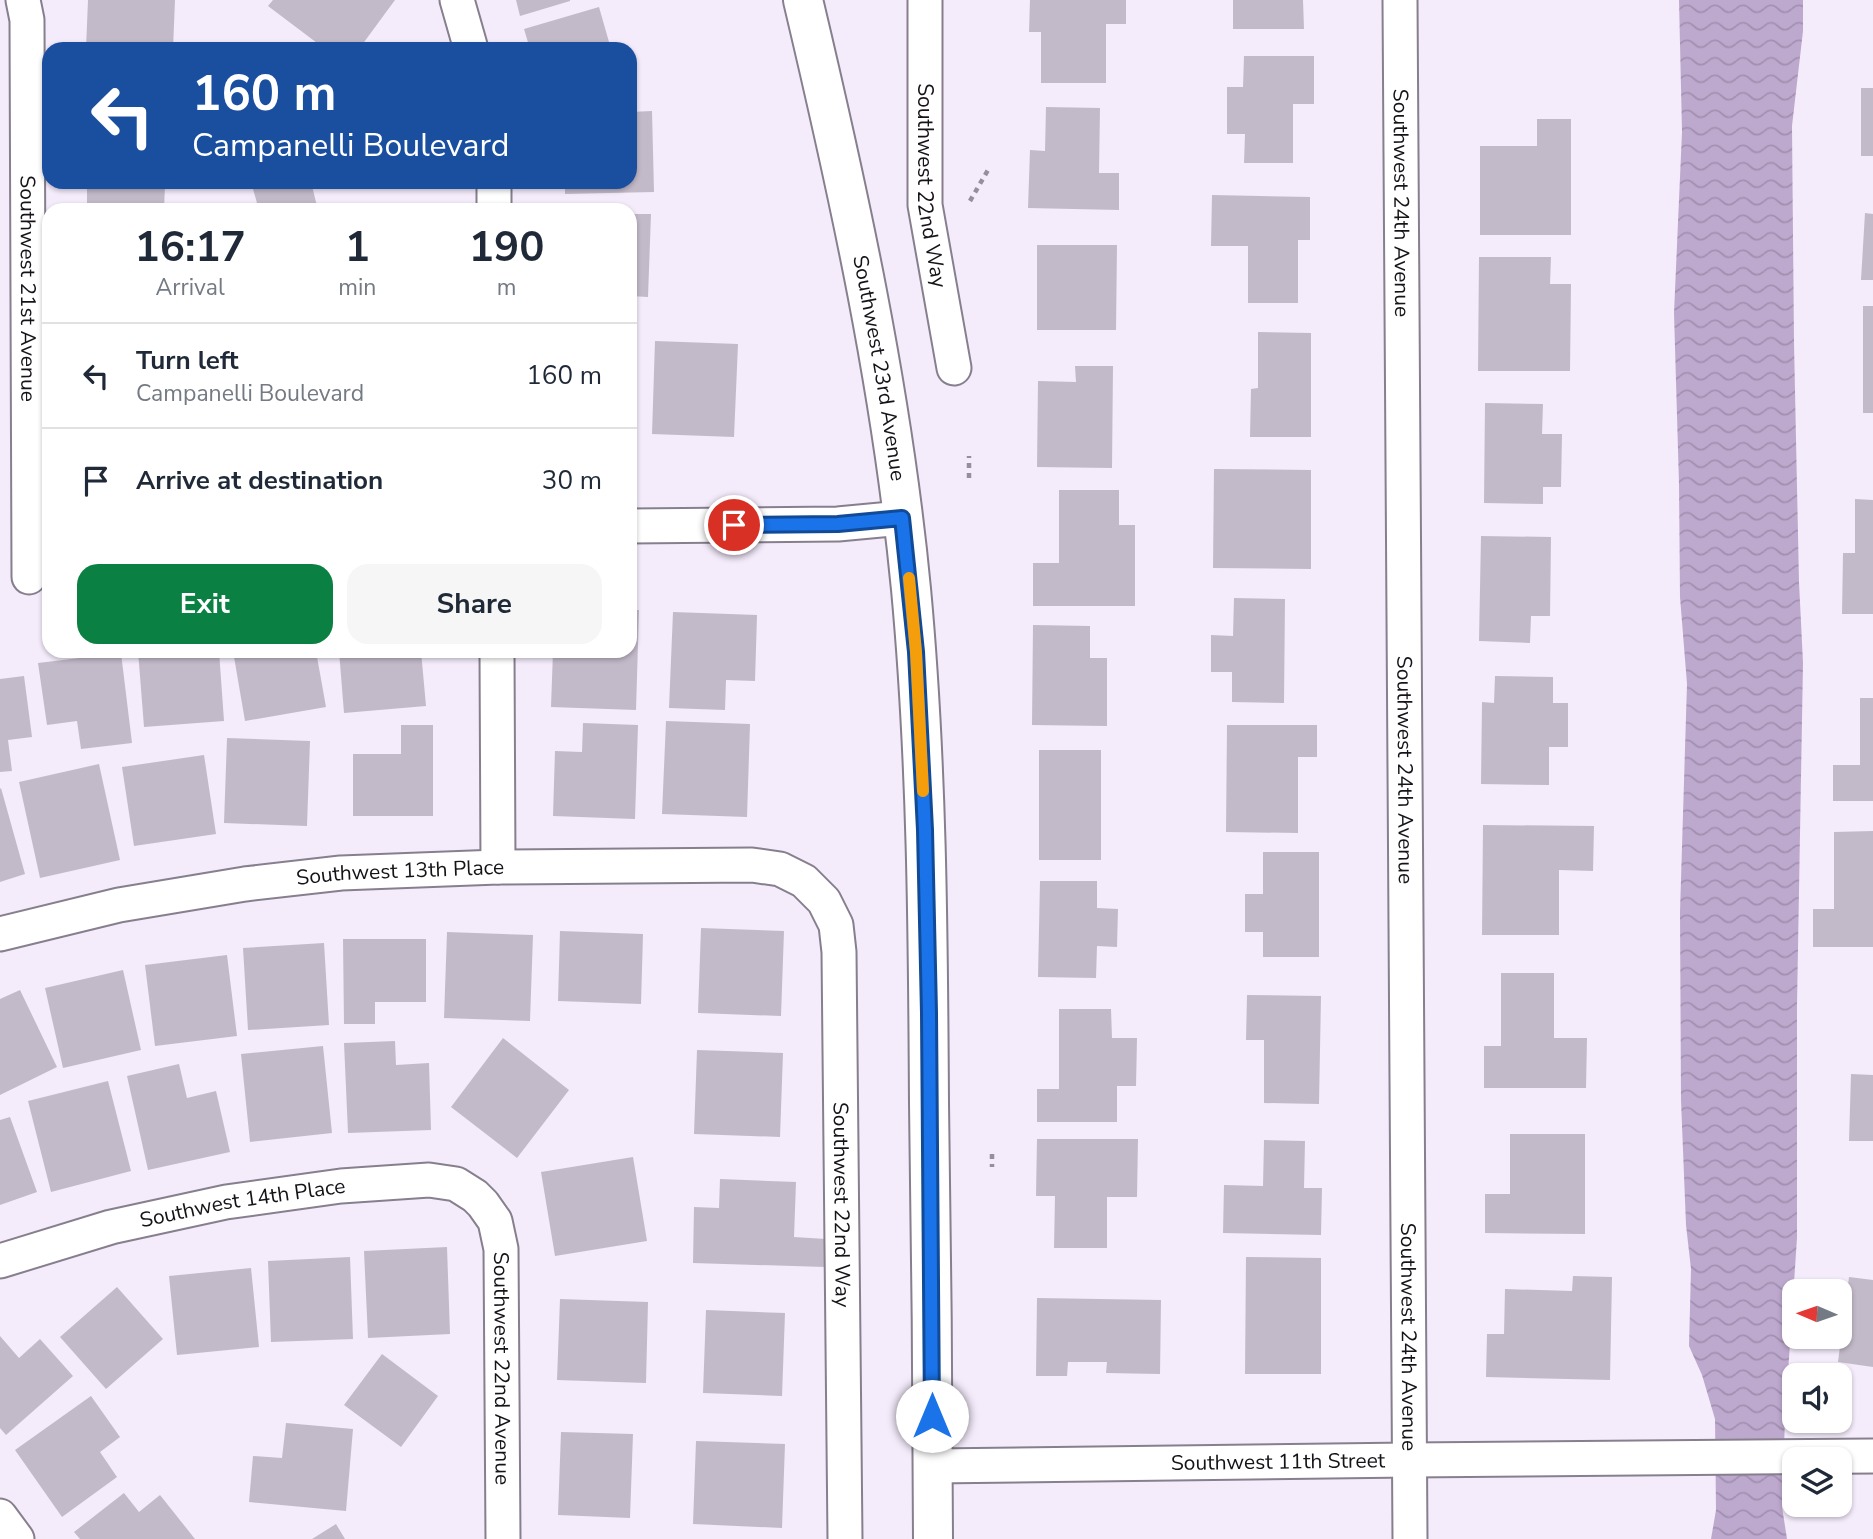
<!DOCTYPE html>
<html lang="en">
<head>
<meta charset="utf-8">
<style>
  :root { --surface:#fff; --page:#f6f6f7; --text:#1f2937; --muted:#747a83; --line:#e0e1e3; --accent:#0b8043 }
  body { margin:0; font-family:"Nunito Sans",sans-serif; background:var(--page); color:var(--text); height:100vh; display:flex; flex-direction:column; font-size:26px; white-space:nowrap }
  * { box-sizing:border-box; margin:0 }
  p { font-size:23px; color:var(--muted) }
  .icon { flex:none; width:38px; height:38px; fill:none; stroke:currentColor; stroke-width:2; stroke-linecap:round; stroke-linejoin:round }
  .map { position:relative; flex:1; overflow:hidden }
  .details { position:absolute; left:42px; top:203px; width:595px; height:455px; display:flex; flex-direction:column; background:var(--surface); border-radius:21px; box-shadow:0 2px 5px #0004 }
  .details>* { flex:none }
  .guide { position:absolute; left:42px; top:42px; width:595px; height:147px; border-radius:21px; box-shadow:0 2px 5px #0004; background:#1a4fa0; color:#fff; overflow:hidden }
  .needle { width:46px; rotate:272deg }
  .controls { position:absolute; left:1782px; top:1279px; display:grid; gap:14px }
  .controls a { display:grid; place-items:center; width:70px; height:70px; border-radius:14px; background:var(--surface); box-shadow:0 2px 5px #0004; font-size:35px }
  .pin { position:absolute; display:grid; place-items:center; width:60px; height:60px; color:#fff; margin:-30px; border:4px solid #fff; border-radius:50%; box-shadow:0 2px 7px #0007 }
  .me { position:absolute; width:77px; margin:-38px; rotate:0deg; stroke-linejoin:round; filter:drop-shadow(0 0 5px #0008) }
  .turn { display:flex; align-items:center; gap:24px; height:147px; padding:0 35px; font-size:32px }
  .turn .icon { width:91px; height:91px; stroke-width:2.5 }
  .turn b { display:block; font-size:49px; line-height:60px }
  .eta { display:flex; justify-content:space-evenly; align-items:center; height:119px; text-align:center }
  .eta b { font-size:42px; font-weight:700; line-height:49px }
  .cta { display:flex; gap:14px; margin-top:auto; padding:14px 35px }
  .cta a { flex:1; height:80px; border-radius:21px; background:var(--accent); color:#fff; font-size:28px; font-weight:700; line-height:80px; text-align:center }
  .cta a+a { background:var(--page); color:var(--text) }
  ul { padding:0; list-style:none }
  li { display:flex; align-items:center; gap:21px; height:105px; padding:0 35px; border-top:2px solid var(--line) }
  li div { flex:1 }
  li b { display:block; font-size:26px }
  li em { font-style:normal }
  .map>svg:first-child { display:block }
  .water { fill:url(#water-waves) }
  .building { fill:#c3bac9 }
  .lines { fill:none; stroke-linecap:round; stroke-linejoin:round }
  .street-casing { stroke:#877f8d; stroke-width:37 }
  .secondary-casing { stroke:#877f8d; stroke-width:42 }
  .path { stroke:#968f9b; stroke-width:4.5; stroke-dasharray:5 5; stroke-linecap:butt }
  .street { stroke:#fff; stroke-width:33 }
  .secondary { stroke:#fff; stroke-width:38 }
  .route-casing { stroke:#114b97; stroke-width:18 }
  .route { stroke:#1a73e8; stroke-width:12 }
  .slow { stroke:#f59e0b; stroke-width:12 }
  .labels { text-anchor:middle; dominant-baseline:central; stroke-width:5; stroke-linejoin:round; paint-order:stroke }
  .street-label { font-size:21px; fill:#151218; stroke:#f4ebfb }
</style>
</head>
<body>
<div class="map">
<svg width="1873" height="1539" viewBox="0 0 1873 1539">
  <defs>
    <pattern id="water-waves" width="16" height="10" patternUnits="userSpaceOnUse" patternTransform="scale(1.75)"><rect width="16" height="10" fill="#bea9ce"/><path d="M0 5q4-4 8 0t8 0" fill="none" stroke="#a290b0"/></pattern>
  </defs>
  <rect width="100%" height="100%" fill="#f4ebfb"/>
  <path class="water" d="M1679 0H1803V31L1792 126 1794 343 1799 582 1803 663 1797 1005V1238L1785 1418 1782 1507 1787 1539H1711L1716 1510 1715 1419 1702 1375 1689 1346 1691 1269 1686 1225 1681 1100 1680 912 1687 684 1680 597 1679 484 1674 313 1682 132Z"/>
  <path class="building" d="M88 0H175L173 49H86Z
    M273 0H395L359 49H325L268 6Z
    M516 0H570V1L520 16Z
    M1030 0H1126V24H1106V83H1041V32H1029Z
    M1233 0H1303L1304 29H1233Z
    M599 7 611 49H530L524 29Z
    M1244 56H1314V104H1293V163H1244L1245 134H1227V87H1243Z
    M1861 88H1873V156H1861Z
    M1046 107 1100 108 1099 173H1119V210L1028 208 1030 150 1045 151Z
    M652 111 654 192 565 194V182H630V112Z
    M1537 119H1571V235H1480V146H1537Z
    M87 182 165 185 164 210H87Z
    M251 182H311L318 210H259Z
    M1212 195 1310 197V240H1298V303H1248V246H1211Z
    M1865 213 1873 214V280H1861Z
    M630 214H651L648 297 630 296Z
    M1037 245H1117L1116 330H1037Z
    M1479 257H1551L1550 284H1571L1570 371H1478Z
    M1863 306H1873V413H1863Z
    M1258 332 1311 333V437H1250L1251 389 1258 388Z
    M655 341 738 344 734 437 652 434Z
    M630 347H637L634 433H630Z
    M1075 366H1113L1112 468 1037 467 1038 381 1076 382Z
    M1485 403 1543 404 1542 434H1562L1561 487H1543V504L1484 503Z
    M1214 469 1311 470V569L1213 568Z
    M1059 490H1119V525H1135V606H1033V563H1059Z
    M1855 499 1873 500V614H1842L1843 553H1855Z
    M1481 536 1551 537 1550 616H1531L1530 643 1479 641Z
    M1234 598 1285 599 1284 703 1232 702V672H1211V635L1233 636Z
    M630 610H639L636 710 551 707 553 651H630Z
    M673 612 757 615 755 681 726 680 725 710 669 708Z
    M1033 625 1090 626V658H1107V726L1032 725Z
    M138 651H219L224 721 144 727Z
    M233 651H316L326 707 245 721Z
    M339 651H421L426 706 344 713Z
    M121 653 132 743 81 749 77 721 47 725 38 663Z
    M24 676 32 737 8 740 12 771 0 772V679Z
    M1495 676 1553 677V703H1568V747H1549V785L1481 784 1482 702 1494 703Z
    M1860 698H1873V801H1833V765H1860Z
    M666 721 750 724 747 817 662 814Z
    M583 723 638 725 635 819 553 816 555 751 582 752Z
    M401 725H433V816H353V754H401Z
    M1227 725H1317V757H1298V833L1226 832Z
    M227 738 310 741 307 826 224 823Z
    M1039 750H1101V860H1039Z
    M204 755 216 834 134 846 122 767Z
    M99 764 120 860 40 878 19 782Z
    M1 788 25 874 0 882V789Z
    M1483 825 1594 826 1593 871 1559 870V935H1482Z
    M1873 831V947H1813V909H1834V832Z
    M1263 852H1319V957H1263V932H1245V894H1263Z
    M1040 881H1097V908L1118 909 1117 947 1097 946 1096 978 1038 977Z
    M701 928 784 931 781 1016 698 1013Z
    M560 931 643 934 641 1004 558 1001Z
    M447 932 533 935 530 1021 444 1018Z
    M343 939H426V1002H375V1024H344Z
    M324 943 329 1025 248 1030 243 948Z
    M227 955 237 1036 155 1046 145 965Z
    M123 970 141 1050 63 1068 45 988Z
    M1501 973H1554V1038H1587L1586 1088H1484V1046H1501Z
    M20 990 57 1067 0 1095V999Z
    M1247 995 1321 996 1319 1104 1264 1103V1040H1246Z
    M1059 1009H1111L1112 1038H1137L1136 1086H1117V1122H1037V1089H1059Z
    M503 1038 569 1090 517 1158 451 1107Z
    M395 1041 396 1065 429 1063 431 1130 348 1133 344 1043Z
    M323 1046 332 1133 250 1142 241 1054Z
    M697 1050 783 1053 780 1137 694 1134Z
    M179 1064 187 1098 216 1091 230 1152 148 1170 127 1076Z
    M1851 1074 1873 1075V1141H1849Z
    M108 1081 131 1171 51 1192 28 1101Z
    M10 1117 37 1192 0 1205V1120Z
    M1510 1134H1585V1234L1485 1233V1194H1510Z
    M1037 1139H1138L1137 1197H1107V1248H1054L1055 1196H1036Z
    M1264 1140 1305 1141 1304 1188H1322L1321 1235 1223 1233 1224 1185 1263 1186Z
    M633 1157 647 1241 555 1256 541 1172Z
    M720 1179 796 1182 794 1237 826 1239 825 1267 693 1263 694 1207 719 1208Z
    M447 1247 450 1334 368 1338 364 1251Z
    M350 1257 353 1339 271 1342 268 1261Z
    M1246 1257 1321 1258V1374H1245Z
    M251 1268 259 1347 177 1355 169 1276Z
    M1573 1276 1612 1277 1610 1380 1486 1377 1487 1334H1504L1505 1289 1572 1291Z
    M1849 1277 1873 1280V1367L1838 1362Z
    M117 1287 163 1339 106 1389 60 1337Z
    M1037 1298 1161 1300 1160 1374 1106 1373 1107 1362H1068L1067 1376H1036Z
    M560 1299 648 1302 646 1383 557 1380Z
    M706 1310 785 1313 782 1396 703 1393Z
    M0 1336 19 1358 40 1339 73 1376 6 1435 0 1428Z
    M382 1354 438 1396 401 1447 344 1405Z
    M91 1396 120 1437 100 1452 117 1477 62 1517 15 1450Z
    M286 1423 353 1429 346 1511 249 1502 253 1456 282 1458Z
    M561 1432 633 1434 630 1518 558 1515Z
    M696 1441 785 1444 782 1528 693 1524Z
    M124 1493 139 1512 160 1495 195 1539H80L74 1532Z
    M336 1524 345 1539H312Z"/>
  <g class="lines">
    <g class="street-casing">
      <g id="street">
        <path id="s1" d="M23 0 27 20 29 577"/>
        <path d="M457 0 471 49"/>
        <path id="s2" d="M925 0V205L954 368"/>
        <path id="s3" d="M1400 0 1410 1539"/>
        <path d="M494 182V210"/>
        <path d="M630 526 838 524 902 518"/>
        <path d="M497 651 498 867"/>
        <path id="s4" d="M0 934 119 905 245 884 341 873 498 867 752 865 780 869 804 881 824 901 836 925 839 952 845 1539"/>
        <path id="s5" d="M0 1261 111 1227 226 1202 341 1186 429 1180 456 1184 475 1196 483 1204 495 1221 501 1249 503 1539"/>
        <path id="s6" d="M933 1466 1409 1460 1873 1456"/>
        <path d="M0 1516 17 1539"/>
      </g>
    </g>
    <g class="secondary-casing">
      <g id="secondary">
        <path id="s7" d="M803 0C849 194 892 390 911 589 927 760 928 932 929 1103 931 1248 933 1394 933 1539"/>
      </g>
    </g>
    <path class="path" d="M970 201 988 170
      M969 478V456
      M992 1154V1167"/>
    <use href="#street" class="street"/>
    <use href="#secondary" class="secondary"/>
  </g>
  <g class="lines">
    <g class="route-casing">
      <path id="route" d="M734 525 838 524 902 518 916 652 925 830 929 1013 932 1416"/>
    </g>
    <use href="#route" class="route"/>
    <path class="slow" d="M909 578 916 652 923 791"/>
  </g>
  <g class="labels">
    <g class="street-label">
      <text stroke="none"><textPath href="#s2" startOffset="186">Southwest 22nd Way</textPath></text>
      <text stroke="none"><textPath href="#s3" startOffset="203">Southwest 24th Avenue</textPath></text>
      <text stroke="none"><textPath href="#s1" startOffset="289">Southwest 21st Avenue</textPath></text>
      <text stroke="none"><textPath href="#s7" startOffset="376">Southwest 23rd Avenue</textPath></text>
      <text stroke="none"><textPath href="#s3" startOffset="770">Southwest 24th Avenue</textPath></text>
      <text stroke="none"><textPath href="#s4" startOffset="406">Southwest 13th Place</textPath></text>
      <text stroke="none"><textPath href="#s5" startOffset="250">Southwest 14th Place</textPath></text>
      <text stroke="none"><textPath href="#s4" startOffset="1148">Southwest 22nd Way</textPath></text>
      <text stroke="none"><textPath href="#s3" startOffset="1337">Southwest 24th Avenue</textPath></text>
      <text stroke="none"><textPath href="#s5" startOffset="668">Southwest 22nd Avenue</textPath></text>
      <text stroke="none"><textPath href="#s6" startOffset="345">Southwest 11th Street</textPath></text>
    </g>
  </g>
</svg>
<div class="controls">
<a><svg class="needle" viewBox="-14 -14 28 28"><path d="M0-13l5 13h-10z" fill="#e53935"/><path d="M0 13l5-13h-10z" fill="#747a83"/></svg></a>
<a><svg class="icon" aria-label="sound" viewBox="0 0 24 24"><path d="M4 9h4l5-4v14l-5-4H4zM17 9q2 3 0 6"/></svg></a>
<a><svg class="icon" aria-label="layers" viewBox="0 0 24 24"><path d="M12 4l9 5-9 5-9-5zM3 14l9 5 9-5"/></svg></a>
</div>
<div class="pin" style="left:734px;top:525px;background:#d93025"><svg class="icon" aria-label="arrive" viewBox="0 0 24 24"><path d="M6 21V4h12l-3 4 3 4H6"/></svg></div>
<svg class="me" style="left:932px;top:1416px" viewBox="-20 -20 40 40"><circle r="19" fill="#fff"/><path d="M0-13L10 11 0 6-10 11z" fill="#1a73e8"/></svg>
<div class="guide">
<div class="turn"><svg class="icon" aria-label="left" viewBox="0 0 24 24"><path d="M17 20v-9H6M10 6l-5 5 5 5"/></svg><div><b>160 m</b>Campanelli Boulevard</div></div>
</div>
<section class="details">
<div class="eta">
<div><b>16:17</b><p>Arrival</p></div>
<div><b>1</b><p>min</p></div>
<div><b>190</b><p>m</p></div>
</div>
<ul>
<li><svg class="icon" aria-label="left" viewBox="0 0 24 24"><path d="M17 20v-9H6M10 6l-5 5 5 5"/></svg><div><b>Turn left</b><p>Campanelli Boulevard</p></div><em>160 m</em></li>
<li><svg class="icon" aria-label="arrive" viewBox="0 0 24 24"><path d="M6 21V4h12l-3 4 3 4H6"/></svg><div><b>Arrive at destination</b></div><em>30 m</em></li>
</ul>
<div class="cta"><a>Exit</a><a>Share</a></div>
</section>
</div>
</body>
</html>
